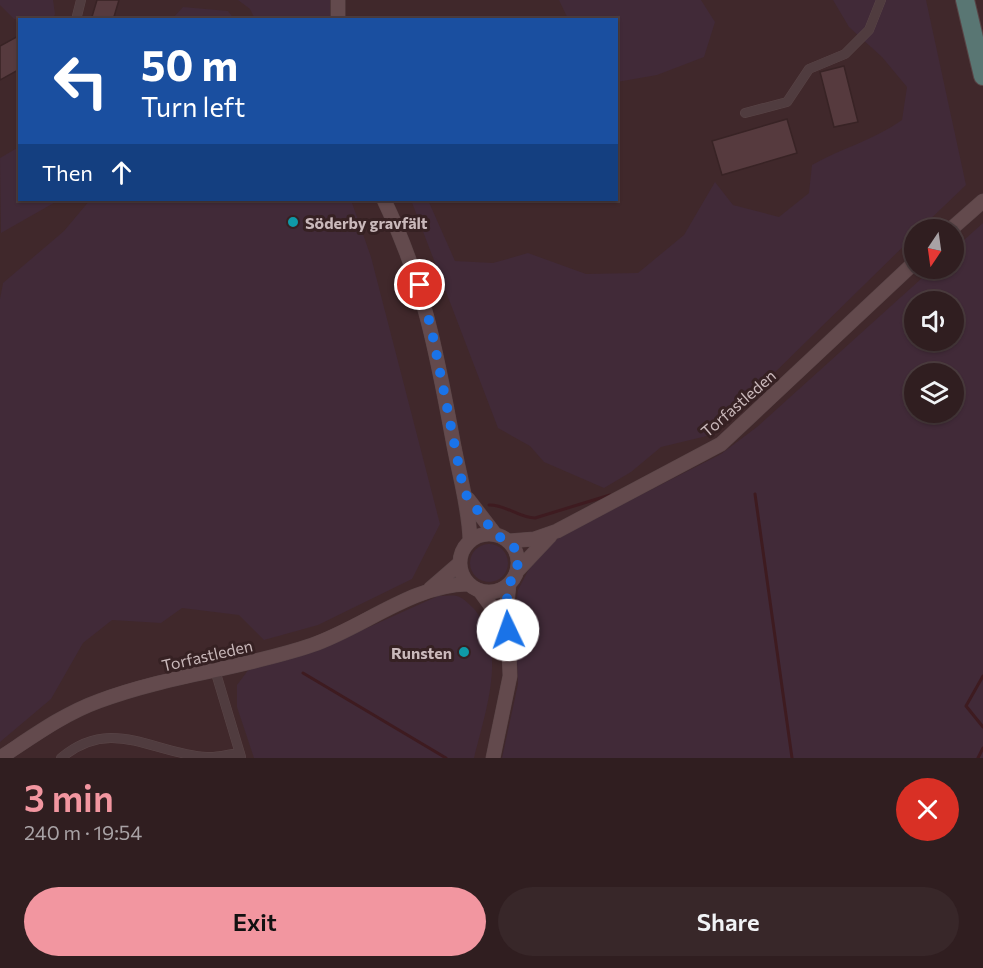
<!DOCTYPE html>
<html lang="en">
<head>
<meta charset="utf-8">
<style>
  :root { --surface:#301e20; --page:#382729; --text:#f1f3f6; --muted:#a8a2a5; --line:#4b3c3e; --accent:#f296a0 }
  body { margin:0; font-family:Commissioner,sans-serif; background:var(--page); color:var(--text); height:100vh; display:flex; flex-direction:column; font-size:22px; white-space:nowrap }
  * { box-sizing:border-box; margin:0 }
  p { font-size:20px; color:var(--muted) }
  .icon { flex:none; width:33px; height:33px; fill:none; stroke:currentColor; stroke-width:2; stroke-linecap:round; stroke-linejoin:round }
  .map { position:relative; height:758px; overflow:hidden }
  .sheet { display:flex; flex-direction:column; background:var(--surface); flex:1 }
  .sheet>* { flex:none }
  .guide { position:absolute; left:18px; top:18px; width:600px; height:183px; border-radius:0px; box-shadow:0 2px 4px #0004,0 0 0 2px var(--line); background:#1a4fa0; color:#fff; overflow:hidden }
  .needle { width:39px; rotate:193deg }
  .controls { position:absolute; left:904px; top:219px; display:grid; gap:12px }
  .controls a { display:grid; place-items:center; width:60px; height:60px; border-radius:50%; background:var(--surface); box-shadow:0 2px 4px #0004,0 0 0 2px var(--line); font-size:30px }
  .pin { position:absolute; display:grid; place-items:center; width:51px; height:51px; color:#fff; margin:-26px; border:3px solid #fff; border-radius:50%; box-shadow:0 2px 6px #0007 }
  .me { position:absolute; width:66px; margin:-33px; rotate:357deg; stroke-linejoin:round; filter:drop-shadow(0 0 4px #0008) }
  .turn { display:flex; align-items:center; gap:21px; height:126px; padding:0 24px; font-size:27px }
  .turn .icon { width:78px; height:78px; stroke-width:2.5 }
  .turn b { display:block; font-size:42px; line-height:51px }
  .then { display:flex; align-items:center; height:57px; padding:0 24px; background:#0003; gap:12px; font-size:22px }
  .round { display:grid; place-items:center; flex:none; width:63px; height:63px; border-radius:32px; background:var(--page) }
  .headline { display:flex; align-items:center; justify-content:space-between; height:102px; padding:0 24px }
  h1 { font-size:36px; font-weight:600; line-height:45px; color:var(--accent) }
  .button { display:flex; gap:12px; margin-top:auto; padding:12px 24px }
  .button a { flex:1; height:69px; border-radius:36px; background:var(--accent); color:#111; font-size:24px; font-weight:600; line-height:69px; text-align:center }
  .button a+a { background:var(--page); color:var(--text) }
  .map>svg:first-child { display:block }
  .green { fill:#412a38; fill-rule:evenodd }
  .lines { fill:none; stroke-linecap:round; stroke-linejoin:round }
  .stream { stroke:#3e1b20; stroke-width:3 }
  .building { fill:#563a3e; stroke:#382325; stroke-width:1.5 }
  .street-casing { stroke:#5a4648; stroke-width:10 }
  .secondary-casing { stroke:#5a4648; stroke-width:15 }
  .highway-casing { stroke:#584446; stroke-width:20 }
  .street { stroke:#503c3f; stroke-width:9 }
  .secondary { stroke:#634a4d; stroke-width:14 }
  .highway { stroke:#597673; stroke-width:18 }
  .route { stroke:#1a73e8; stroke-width:10; stroke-dasharray:0 18 }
  .culture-dot { fill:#0f9aa8; stroke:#362123; stroke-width:2 }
  .labels { text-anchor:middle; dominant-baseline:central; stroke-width:6; stroke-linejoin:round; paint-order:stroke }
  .poi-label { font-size:16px; font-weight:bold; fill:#cab9bb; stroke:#362123; text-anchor:start }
  .street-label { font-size:16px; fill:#cab9bb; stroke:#362123 }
</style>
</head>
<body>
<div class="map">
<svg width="983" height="758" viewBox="0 0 983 758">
  <rect width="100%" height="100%" fill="#40282b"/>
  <path class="green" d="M0 0H53L55 14 53 19H14L0 5Z
    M238 0H330V19H255L250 9Z
    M559 0H701L715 22 704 57 657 75 617 82 616 20 568 19Z
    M833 0H926L966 185 920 229 915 230V235L711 435 661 447 631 472 604 488 544 462 530 446 498 428 411 200H428L455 261 493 263 528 253 586 274 638 273 684 235 715 182 733 205 779 217 809 193 812 165C842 148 874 140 902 120L907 87 882 57 849 27Z
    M183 7 228 11 234 19H172Z
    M19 147 20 200H59L1 233 0 158Z
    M90 200H351L371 257 440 524 412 579 318 625 264 640 239 615 182 608 161 623 112 620 83 643 51 699 0 742V299L3 283 64 231Z
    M983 223V758H502L518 684 515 614 518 590 531 565 560 536 721 454 757 427 932 269 954 268V249ZM915 302H954V340H915ZM915 374H954V412H915Z
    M470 563a19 19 0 1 1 38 0a19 19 0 1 1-38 0Z
    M438 596C444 596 452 595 457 596 464 598 470 605 475 610 508 651 485 712 474 758H254L237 707V685L249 669 338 641Z"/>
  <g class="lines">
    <path class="stream" d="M755 494 792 758
      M489 505C505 504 519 518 535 518L610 495
      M303 673 446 758
      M983 676 966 706 983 727
      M978 758 983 748"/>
  </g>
  <path class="building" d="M97 0H119L113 20H91Z
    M20 35V69L0 80V46Z
    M844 66 858 122 834 127 820 72Z
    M787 119 797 153 722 175 712 141Z"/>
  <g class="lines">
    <g class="street-casing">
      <path id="street" d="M76 20 81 0
        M745 113 787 102 809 69 845 54 869 30 881 0
        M215 670 241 757
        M61 758C112 715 153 754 207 757 217 758 229 754 240 753"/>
    </g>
    <g class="secondary-casing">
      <path id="secondary" d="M338 20V0
        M384 200C423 280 437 354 453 441 459 474 469 507 470 540
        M950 230 983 201
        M468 499 495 534
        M460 563a29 29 0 1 1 58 0a29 29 0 1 1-58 0Z
        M508 541 534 539 557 531 721 444 915 262
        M517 571 550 536
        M430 589 460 563
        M480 591 499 617 505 633
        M0 758C32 737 63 714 99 701 168 675 242 669 312 645 364 627 412 585 468 584
        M493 758 510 676 507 605 509 584"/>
    </g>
    <g class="highway-casing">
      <path id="highway" d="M965 0 983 76"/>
    </g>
    <use href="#street" class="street"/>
    <use href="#secondary" class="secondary"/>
    <use href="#highway" class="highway"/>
  </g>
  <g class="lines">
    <path class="route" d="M420 285 432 332 464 492 495 534 513 545 518 557 517 571 509 584 507 595 508 630"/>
  </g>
  <g class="culture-dot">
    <circle cx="293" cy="222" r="6"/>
    <circle cx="464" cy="652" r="6"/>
  </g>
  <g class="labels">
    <g class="poi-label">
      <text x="305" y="222">Söderby gravfält</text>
      <text x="452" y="652" text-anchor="end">Runsten</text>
    </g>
    <g class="street-label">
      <text transform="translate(738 403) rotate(-41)">Torfastleden</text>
      <text transform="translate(207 655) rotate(-13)">Torfastleden</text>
    </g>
  </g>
</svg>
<div class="controls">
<a><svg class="needle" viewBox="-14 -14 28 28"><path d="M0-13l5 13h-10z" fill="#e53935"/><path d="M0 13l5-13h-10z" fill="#a8a2a5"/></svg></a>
<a><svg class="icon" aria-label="sound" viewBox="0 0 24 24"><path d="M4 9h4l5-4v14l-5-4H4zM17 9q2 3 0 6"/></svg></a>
<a><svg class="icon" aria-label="layers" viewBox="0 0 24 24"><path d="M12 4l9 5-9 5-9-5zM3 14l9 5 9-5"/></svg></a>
</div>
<div class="pin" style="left:420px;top:285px;background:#d93025"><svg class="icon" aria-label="arrive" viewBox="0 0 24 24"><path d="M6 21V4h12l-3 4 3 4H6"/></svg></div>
<svg class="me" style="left:508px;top:630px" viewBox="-20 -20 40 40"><circle r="19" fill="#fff"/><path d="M0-13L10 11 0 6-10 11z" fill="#1a73e8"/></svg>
<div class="guide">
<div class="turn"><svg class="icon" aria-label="left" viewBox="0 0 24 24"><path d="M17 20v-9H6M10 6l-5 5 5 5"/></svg><div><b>50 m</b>Turn left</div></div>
<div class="then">Then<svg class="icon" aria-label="ahead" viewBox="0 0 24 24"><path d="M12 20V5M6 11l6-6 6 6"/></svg></div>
</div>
</div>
<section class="sheet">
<div class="headline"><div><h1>3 min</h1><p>240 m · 19:54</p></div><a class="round" style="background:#d93025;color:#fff"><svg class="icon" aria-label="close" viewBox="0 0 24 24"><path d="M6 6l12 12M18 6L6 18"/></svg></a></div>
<div class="button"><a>Exit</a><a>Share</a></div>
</section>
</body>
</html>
